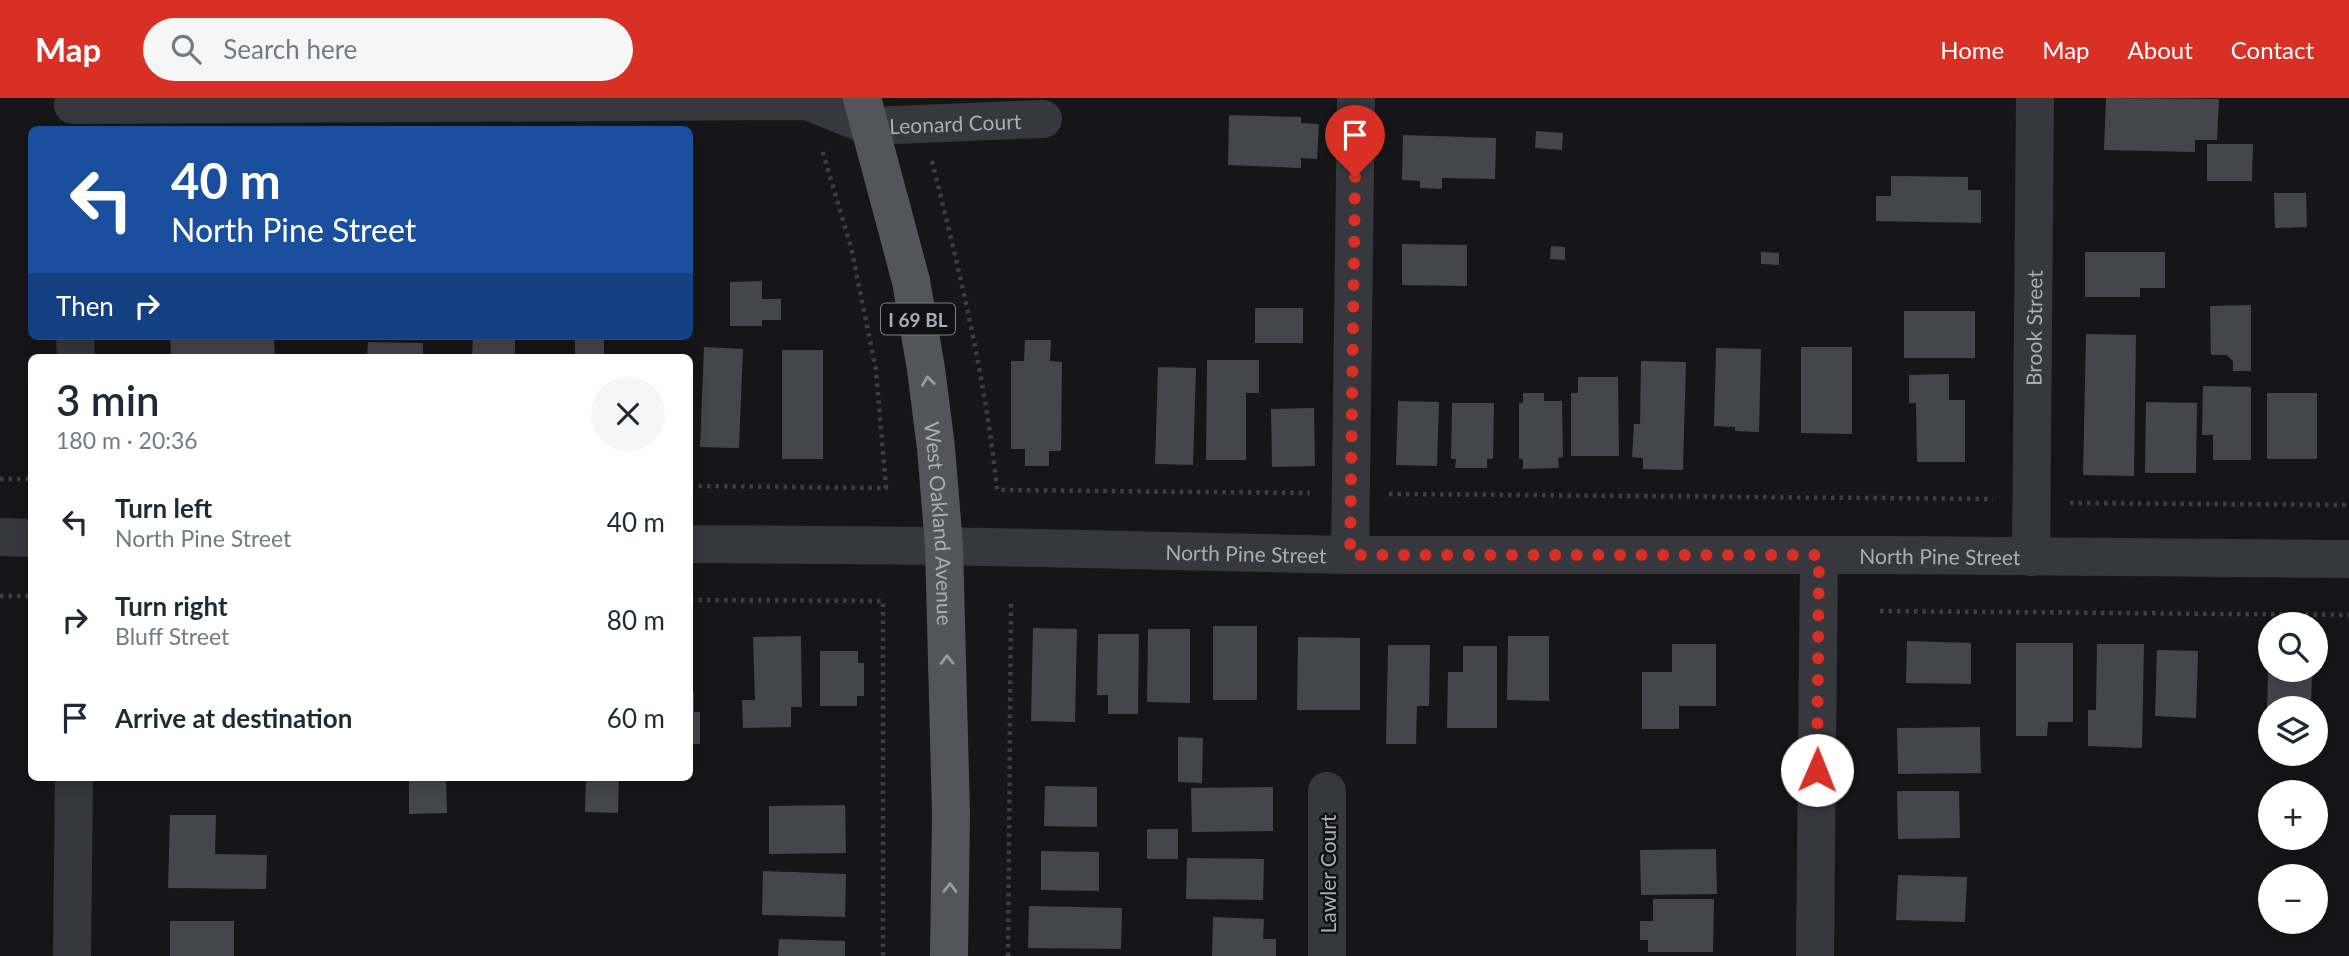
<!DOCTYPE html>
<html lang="en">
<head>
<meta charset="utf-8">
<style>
  :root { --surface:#fff; --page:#f6f6f7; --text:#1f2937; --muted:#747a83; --accent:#d93025 }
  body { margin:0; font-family:Lato,sans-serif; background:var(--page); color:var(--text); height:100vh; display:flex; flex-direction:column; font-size:26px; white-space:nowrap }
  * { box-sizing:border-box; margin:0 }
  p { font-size:23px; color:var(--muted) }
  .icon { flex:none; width:38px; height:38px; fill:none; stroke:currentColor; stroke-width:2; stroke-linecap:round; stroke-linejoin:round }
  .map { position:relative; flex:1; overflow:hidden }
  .sheet { position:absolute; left:28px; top:256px; width:665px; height:427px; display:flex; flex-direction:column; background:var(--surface); border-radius:10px; box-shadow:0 4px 18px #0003 }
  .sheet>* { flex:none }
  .banner { position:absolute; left:28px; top:28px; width:665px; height:214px; border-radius:10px; box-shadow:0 4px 18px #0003; background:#1a4fa0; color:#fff; overflow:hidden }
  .tools { position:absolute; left:2258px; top:514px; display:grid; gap:14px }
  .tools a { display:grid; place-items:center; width:70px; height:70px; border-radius:50%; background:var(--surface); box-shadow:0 4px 18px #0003; font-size:35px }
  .pin { position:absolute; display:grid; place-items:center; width:60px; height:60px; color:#fff; margin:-72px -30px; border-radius:50% 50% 50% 0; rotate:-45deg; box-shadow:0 0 7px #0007 }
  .pin .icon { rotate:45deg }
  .me { position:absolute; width:77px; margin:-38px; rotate:1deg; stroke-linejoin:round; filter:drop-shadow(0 0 5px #0008) }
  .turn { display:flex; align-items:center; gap:24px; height:147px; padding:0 28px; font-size:32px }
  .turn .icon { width:91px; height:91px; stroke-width:2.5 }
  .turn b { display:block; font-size:49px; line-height:60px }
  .then { display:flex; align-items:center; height:66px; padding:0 28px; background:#0003; gap:14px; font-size:26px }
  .round { display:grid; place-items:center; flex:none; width:74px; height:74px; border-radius:37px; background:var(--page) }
  .overview { display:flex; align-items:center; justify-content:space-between; height:119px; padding:0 28px }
  h1 { font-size:42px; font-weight:600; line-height:52px }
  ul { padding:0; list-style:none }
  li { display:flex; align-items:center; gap:21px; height:98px; padding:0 28px }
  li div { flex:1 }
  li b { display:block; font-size:26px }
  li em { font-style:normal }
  header { display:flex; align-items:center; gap:42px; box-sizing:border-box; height:98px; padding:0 35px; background:var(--accent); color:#fff }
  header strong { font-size:33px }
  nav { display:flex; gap:38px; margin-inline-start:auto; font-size:24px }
  .search { width:490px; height:63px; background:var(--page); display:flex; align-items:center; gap:18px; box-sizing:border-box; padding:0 24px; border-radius:38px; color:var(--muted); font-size:26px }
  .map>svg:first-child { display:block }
  .building { fill:#45464b }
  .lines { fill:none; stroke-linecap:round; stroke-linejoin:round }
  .path { stroke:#3d3f43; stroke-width:4.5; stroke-dasharray:3.5 5; stroke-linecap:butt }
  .minor { stroke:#37383d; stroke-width:38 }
  .major { stroke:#54555b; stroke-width:38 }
  .oneway { stroke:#989ba5 }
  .route { stroke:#d93025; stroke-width:12; stroke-dasharray:0 21.6 }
  .labels { text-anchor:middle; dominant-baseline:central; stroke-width:5; stroke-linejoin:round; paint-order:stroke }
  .shield { fill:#111113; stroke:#7b7e86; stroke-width:2 }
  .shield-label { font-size:19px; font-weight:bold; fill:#a9adb7 }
  .street-label { font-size:21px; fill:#a9adb7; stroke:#111113 }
</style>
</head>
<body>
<header>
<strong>Map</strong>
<div class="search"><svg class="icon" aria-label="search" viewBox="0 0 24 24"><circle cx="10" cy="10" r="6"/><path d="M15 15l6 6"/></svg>Search here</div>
<nav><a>Home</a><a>Map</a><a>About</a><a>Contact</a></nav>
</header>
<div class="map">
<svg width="2349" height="858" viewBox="0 0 2349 858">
  <rect width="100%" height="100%" fill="#161618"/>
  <path class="building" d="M2106 0 2219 1 2217 42H2195V54L2104 52Z
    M1229 17 1301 19V25L1319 26 1317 61 1301 60V70L1228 67Z
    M1536 33 1563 35 1562 52 1535 50Z
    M1403 37 1496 40 1495 81 1442 80V91L1420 90V83L1402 82Z
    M2207 46H2253L2252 83H2207Z
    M1891 78 1968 79V92H1981V125L1876 123V98H1891Z
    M2274 95H2306L2307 129 2275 130Z
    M1402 146 1467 147V188L1402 187Z
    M1551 148 1565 149V162L1550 161Z
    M1761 154 1779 155V167L1761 166Z
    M2085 154H2165V190H2140V199H2085Z
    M762 183V201H781V222H762V228H730V184Z
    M2251 207V273H2233V263L2227 257H2211L2210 208Z
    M1255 210H1303V245H1255Z
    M1904 213H1975V260H1904Z
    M2086 236 2136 237 2134 378 2083 377Z
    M170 238H274L275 259H171Z
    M473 238H515V259H472Z
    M575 238H604V259H575Z
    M1025 242H1051L1050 263 1062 264 1061 353H1049V368H1025V351H1011V263H1024Z
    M368 244 423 245V259H367Z
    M704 249 743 251 739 350 700 349Z
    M1801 249H1852V336L1801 335Z
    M1716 250 1761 251 1759 334 1735 333V329L1714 328Z
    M782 252H823V361H782Z
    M1207 262H1259V295H1246V362H1206Z
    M1641 263 1686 264 1683 372 1643 371V360L1632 359 1634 326H1640Z
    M1158 269 1196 270 1193 367 1155 366Z
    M1949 276V302H1965V364H1917L1916 305H1909V277Z
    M1578 279H1618L1619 358H1571V295H1578Z
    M2203 288 2251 289V362H2213V337H2202Z
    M1523 295H1544V303H1562L1563 359 1558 360 1559 370 1523 371V361H1519V305H1523Z
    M2267 295H2317V361H2267Z
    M1398 303 1439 304 1437 368 1396 367Z
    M2146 304 2197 305 2196 375H2145Z
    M1452 305H1494L1493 361H1487V370H1455L1456 361H1451Z
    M1314 310 1315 368 1272 369 1271 311Z
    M1213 528H1257V602H1213Z
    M1033 530 1077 531 1075 624 1031 623Z
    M1148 531H1190V605L1147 604Z
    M1098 536H1139L1138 616H1108V597H1097Z
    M801 538 802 609H791V629L743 630 742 602H755L753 539Z
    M1508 538H1549V603L1507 602Z
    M1298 539 1360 540V612H1297Z
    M1907 543 1971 545V586L1906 585Z
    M2016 545H2073V624H2048L2047 638H2016Z
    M1672 546H1716V608H1679V631H1642V574H1672Z
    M2097 546H2144L2142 650 2088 648V612H2096Z
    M1388 547H1430L1429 608H1417L1416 646H1386Z
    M1463 548H1497V630H1447L1448 574H1463Z
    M2157 552 2198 553 2196 620 2155 618Z
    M820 553H858V565H864V598H857V608H820Z
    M2268 572H2312L2311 611H2270V616H2267Z
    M690 594H694V614H700V646H690Z
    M1980 629 1981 675 1898 676 1897 630Z
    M1178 639 1203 640 1202 685 1178 684Z
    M409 679H446L447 715 409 716Z
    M586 679H619L618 715 585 714Z
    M1045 688 1097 689V729L1044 728Z
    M1273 689V733L1192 734 1191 690Z
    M1897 693H1959L1960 740 1898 741Z
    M845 707 846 755 769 756V708Z
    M170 717H216L215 756 267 757 266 791 168 790Z
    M1147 731H1178V761H1147Z
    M1716 751 1717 796 1641 797 1640 752Z
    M1041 753 1099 754V793L1041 792Z
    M1187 760 1264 761 1263 802 1186 801Z
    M763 773 846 776 845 819 762 817Z
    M1898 777 1967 779 1965 824 1896 822Z
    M1653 801H1714L1713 854H1648V842H1640V823H1653Z
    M1029 808 1122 810 1121 851 1028 850Z
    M1213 819 1264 821 1263 841H1276V858H1212Z
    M170 823H234V858H170Z
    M779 841 845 843V858H778Z"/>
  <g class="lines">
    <path class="path" d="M932 63C959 171 986 281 997 392L1310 395
      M0 381H32
      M690 388 886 390 876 272 851 149 822 52
      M1389 396 1993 401
      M2070 405 2349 407
      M0 498H32
      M690 502 883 503V858
      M1880 513 2349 517
      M1008 858 1011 506"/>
    <g class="minor">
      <path id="s1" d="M73 7 807 3 870 28 1043 21"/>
      <path d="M75 238 76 259"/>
      <path d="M0 439 32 440"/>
      <path id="s2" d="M690 446 944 448 1350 457H1888L2349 461"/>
      <path d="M1350 457 1356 0"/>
      <path id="s3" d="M2031 459 2035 0"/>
      <path d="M72 858 74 679"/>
      <path d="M1327 858V693"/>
      <path d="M1815 858 1819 457"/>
    </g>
    <path class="major" id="s4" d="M862 0 911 183 926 271 936 350 944 448 951 716 949 858"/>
  </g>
  <defs><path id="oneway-chevron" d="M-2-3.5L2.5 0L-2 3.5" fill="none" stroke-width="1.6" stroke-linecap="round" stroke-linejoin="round" transform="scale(1.75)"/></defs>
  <g class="oneway">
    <use href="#oneway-chevron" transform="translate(928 283) rotate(-97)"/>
    <use href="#oneway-chevron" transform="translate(947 562) rotate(-91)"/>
    <use href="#oneway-chevron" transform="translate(950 790) rotate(-89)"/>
  </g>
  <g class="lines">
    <path class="route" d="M1355 79 1350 457H1819L1817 672"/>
  </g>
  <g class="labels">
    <rect class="shield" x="881" y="205.5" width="74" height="31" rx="5"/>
    <g class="shield-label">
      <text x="918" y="221">I 69 BL</text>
    </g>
    <g class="street-label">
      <text stroke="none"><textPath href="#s1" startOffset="887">Leonard Court</textPath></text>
      <text stroke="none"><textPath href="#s3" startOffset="229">Brook Street</textPath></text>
      <text stroke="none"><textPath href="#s4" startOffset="434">West Oakland Avenue</textPath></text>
      <text stroke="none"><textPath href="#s2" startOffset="556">North Pine Street</textPath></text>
      <text stroke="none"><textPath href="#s2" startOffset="1250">North Pine Street</textPath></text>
      <text transform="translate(1327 776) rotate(-90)">Lawler Court</text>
    </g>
  </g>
</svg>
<div class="tools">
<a><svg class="icon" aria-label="search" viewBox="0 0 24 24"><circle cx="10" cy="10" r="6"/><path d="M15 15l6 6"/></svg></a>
<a><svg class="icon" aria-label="layers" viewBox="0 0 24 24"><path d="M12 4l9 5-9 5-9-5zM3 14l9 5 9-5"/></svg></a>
<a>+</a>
<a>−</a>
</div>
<div class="pin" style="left:1355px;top:79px;background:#d93025"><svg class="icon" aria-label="arrive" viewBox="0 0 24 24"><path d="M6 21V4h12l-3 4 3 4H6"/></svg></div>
<svg class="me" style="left:1817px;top:672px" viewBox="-20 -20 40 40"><circle r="19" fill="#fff"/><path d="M0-13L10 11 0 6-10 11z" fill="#d93025"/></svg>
<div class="banner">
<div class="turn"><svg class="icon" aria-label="left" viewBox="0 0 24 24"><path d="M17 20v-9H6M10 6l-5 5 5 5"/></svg><div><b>40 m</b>North Pine Street</div></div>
<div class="then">Then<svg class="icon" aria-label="right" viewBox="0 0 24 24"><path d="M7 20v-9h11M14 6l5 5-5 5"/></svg></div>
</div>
<section class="sheet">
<div class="overview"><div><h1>3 min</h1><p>180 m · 20:36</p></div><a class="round"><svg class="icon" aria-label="close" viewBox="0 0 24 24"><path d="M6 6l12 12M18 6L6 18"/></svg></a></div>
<ul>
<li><svg class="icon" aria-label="left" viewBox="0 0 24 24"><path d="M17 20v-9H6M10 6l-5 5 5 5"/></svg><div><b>Turn left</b><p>North Pine Street</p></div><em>40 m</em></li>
<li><svg class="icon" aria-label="right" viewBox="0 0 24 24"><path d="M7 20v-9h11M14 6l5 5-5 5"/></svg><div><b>Turn right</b><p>Bluff Street</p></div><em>80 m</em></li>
<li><svg class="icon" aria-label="arrive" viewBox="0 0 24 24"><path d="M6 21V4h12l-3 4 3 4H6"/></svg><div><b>Arrive at destination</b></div><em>60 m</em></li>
</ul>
</section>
</div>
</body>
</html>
